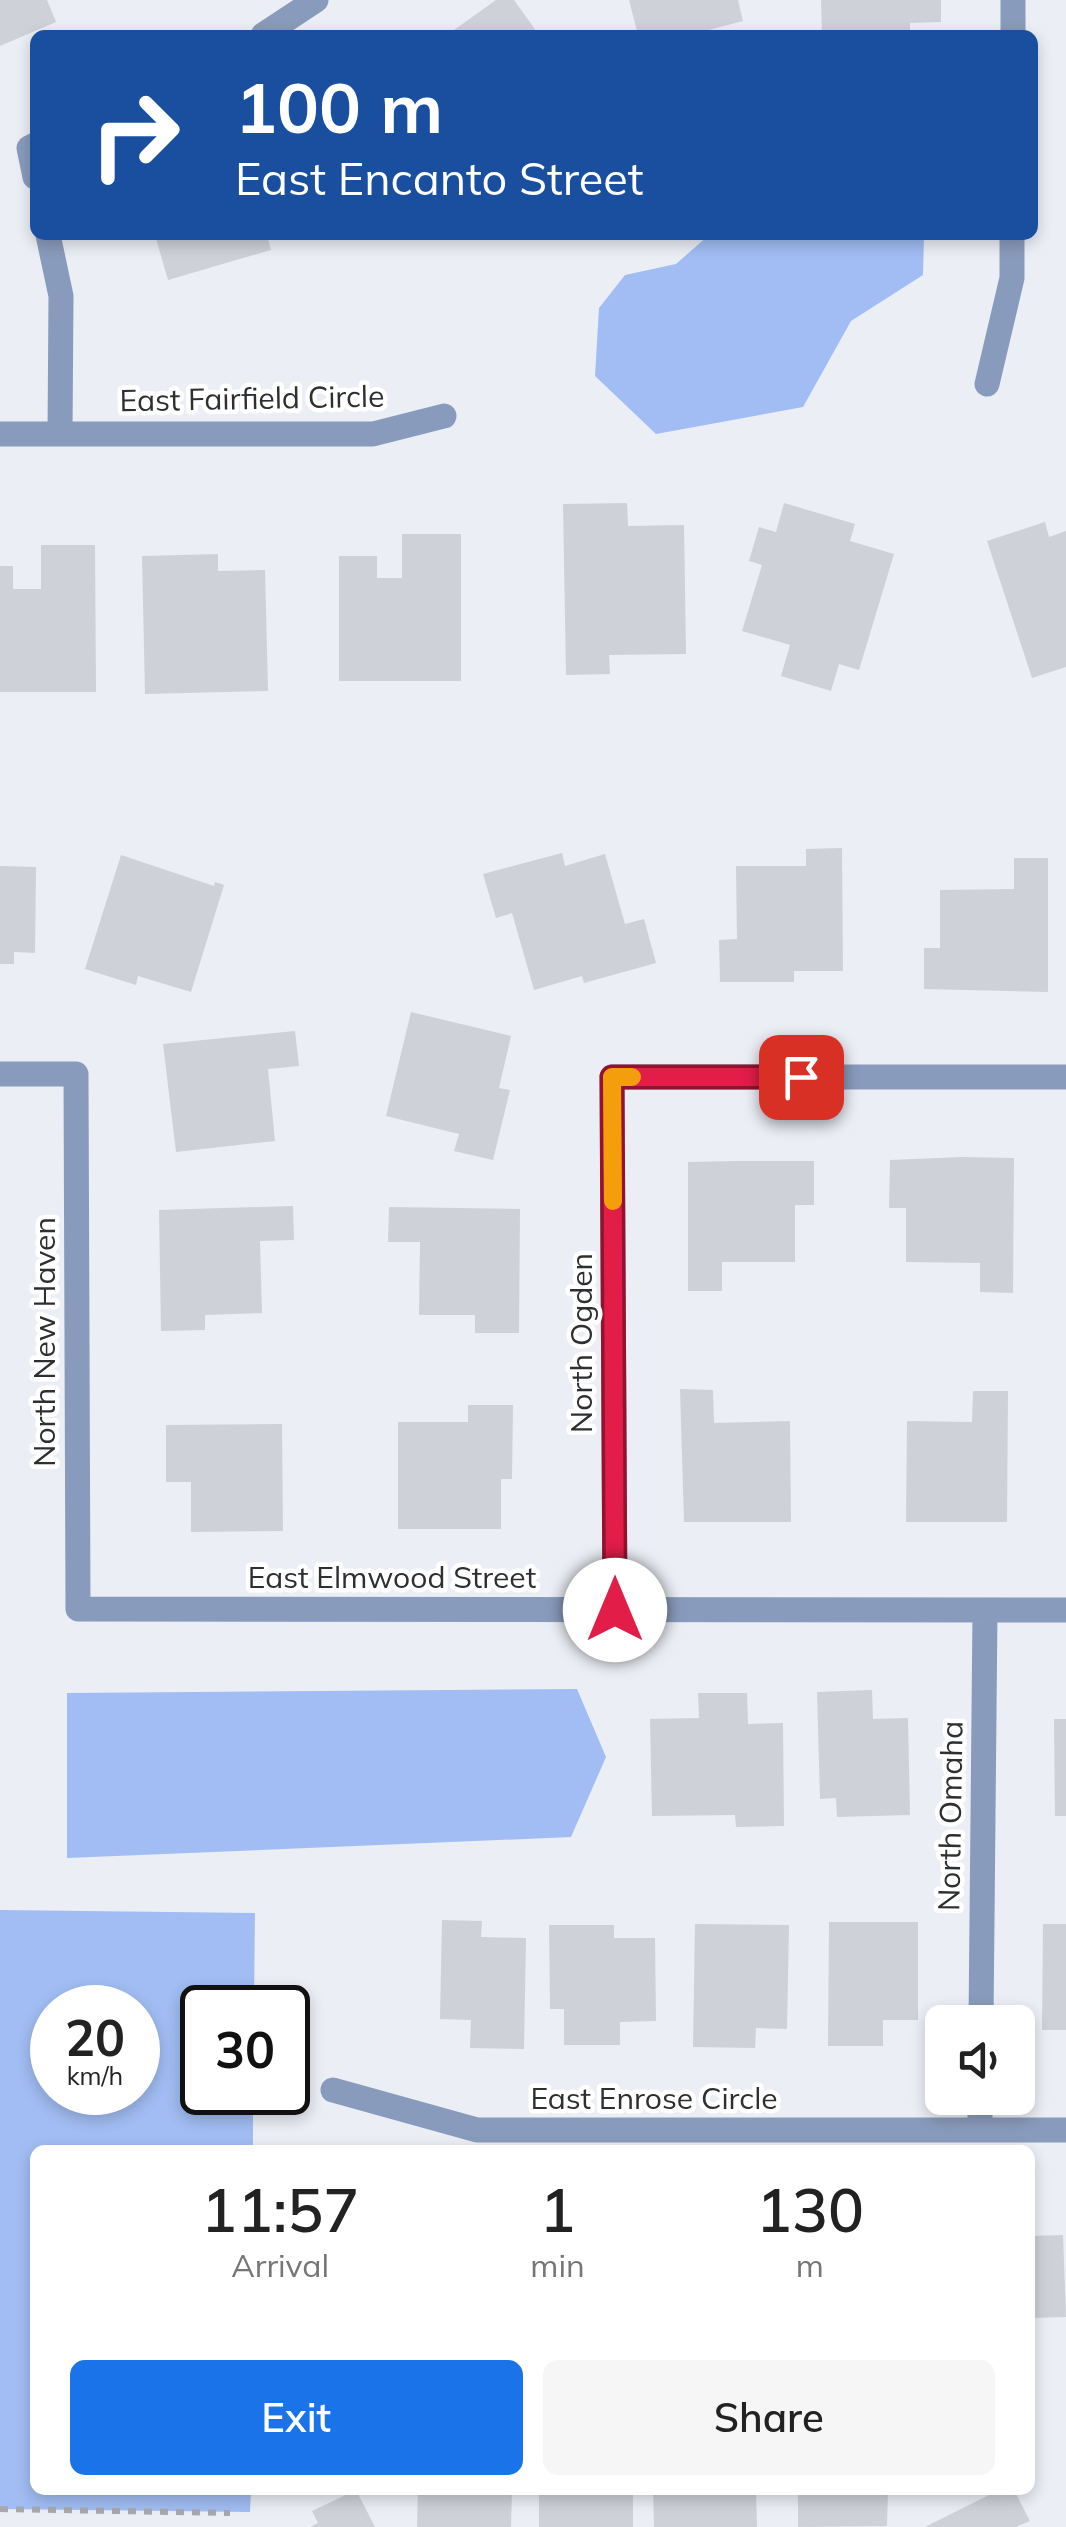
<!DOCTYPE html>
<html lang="en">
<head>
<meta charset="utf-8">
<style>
  :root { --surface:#fff; --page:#f6f6f6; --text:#222; --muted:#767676; --accent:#1a73e8 }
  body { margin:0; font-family:Mulish,sans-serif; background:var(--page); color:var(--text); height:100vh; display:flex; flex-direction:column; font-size:38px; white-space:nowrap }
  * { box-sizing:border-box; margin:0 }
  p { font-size:32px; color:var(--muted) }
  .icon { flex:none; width:55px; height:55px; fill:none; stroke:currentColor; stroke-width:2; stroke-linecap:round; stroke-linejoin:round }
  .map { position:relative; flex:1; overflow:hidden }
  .sheet { position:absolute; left:30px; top:2145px; width:1005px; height:350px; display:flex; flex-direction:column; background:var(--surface); border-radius:15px; box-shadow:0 5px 15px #0003 }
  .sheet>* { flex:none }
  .guide { position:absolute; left:30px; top:30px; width:1008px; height:210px; border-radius:15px; box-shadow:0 5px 15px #0003; background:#1a4fa0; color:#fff; overflow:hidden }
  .controls { position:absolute; left:925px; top:2005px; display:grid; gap:20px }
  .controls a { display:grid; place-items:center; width:110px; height:110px; border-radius:15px; background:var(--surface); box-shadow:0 5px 15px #0003; font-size:50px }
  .speed { position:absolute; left:30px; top:1985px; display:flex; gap:20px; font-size:50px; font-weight:700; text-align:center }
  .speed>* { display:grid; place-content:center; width:130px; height:130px; border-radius:50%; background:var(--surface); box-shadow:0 5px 15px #0003; line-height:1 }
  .speed small { font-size:25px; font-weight:400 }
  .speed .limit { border:5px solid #111; border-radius:15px; background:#fff; color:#111 }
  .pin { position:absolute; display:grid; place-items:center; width:85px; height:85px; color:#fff; margin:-42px; border-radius:20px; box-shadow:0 5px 15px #0006 }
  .me { position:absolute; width:110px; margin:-55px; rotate:0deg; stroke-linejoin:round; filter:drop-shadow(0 0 8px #0008) }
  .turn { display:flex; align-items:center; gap:35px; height:210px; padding:0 40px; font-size:45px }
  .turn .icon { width:130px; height:130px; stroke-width:2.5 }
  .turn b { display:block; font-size:70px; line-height:85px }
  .eta { display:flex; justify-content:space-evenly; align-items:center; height:170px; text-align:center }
  .eta b { font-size:60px; font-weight:600; line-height:70px }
  .cta { display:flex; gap:20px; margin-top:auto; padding:20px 40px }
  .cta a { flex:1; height:115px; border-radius:15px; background:var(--accent); color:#fff; font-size:40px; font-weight:600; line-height:115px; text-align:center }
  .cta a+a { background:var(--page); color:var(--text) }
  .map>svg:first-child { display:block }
  .green { fill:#a1bdf3; fill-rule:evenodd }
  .building { fill:#ced1d7 }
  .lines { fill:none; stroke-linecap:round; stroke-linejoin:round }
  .path { stroke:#a6a8ae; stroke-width:6; stroke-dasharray:8 8; stroke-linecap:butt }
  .minor { stroke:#899bbc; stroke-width:25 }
  .route-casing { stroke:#92132f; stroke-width:25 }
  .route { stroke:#e11d48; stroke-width:18 }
  .slow { stroke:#f59e0b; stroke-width:18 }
  .labels { text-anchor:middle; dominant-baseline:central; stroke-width:9; stroke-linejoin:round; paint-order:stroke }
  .street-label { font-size:30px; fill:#2d2f31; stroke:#fff }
</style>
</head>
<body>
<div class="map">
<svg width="1066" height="2527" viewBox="0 0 1066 2527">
  <rect width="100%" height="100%" fill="#ebeef5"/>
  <path class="green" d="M709 235H924L923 275 851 321 803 407 656 434 595 376 599 308 625 275 676 264Z
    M577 1689 606 1757 571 1837 67 1858V1693Z
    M0 1910 255 1913 254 2007 202 2008V2092L253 2093V2150H35V2490H251L250 2512 0 2509ZM52 2008H138V2092H52Z"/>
  <path class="building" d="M0 0H47L56 22 0 46Z
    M496 0H514L539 35H447Z
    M629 0H738L743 21 690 35H638Z
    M821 0H941V22L910 23V35H822Z
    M155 235H267L271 250 168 280Z
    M627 503 628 526 684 525 686 654 609 655 610 674 566 675 563 504Z
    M784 503 855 524 850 541 894 554 859 670 839 664 831 691 781 676 790 645 742 631 762 565 749 561 759 527 776 532Z
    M1045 522 1049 537 1066 531V667L1032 678 987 541Z
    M402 534H461V681H339V556H377V578H402Z
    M41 545H95L96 692H0V566H13V589H41Z
    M218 554V571L265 570 268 691 145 694 142 556Z
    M842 848 843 971H794V982H720L719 940 737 939 736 866H806V849Z
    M562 853 565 866 605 854 625 924 644 919 656 963 584 983 582 976 534 990 512 913 496 918 483 874Z
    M121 855 214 886 215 882 224 885 191 992 138 976 136 985 85 969Z
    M1014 858H1048V992L924 989V948H940V890L1014 889Z
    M0 866 36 867 35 953 14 952V964H0Z
    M411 1012 511 1036 499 1088 510 1090 493 1160 454 1151 459 1134 386 1116Z
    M295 1031 299 1066 268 1069 275 1141 176 1152 163 1044Z
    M962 1157 1014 1158 1013 1293 980 1292V1263L906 1262V1208H889L890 1160Z
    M737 1161H814V1205H795V1262H722V1291H688V1162Z
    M293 1206 294 1240 260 1241 262 1313 205 1315V1330L161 1331 159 1210Z
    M389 1207 520 1209 519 1333H475V1315H419L420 1242H388Z
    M680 1389 713 1390 714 1423 790 1421 791 1522H684Z
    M973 1391H1008L1007 1522H906L907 1421 972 1422Z
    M468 1405H513L512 1479H501V1529H398V1422H468Z
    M282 1424 283 1531 191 1532V1482H166V1425Z
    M872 1690 873 1719 908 1718 910 1815 837 1817 836 1798 820 1799 817 1692Z
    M698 1693H747L748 1724 783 1723 784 1826 736 1827 735 1815 652 1816 650 1719 699 1718Z
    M1054 1719H1066V1816H1055Z
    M442 1920 482 1921 481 1937 526 1938 524 2049 470 2048 471 2020 440 2019Z
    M829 1922H918V2020H883V2046H828Z
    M695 1924 789 1925 787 2029 756 2028 755 2048 693 2047Z
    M1043 1924H1066V2030H1042Z
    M549 1925H614V1938H655L656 2021 620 2022V2045H564V2009H550Z
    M1063 2235 1066 2317 1030 2318V2236Z
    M356 2490 375 2527H310L318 2523 312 2511Z
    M418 2490H512L511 2527H417Z
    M539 2490H633V2527H539Z
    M653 2490H756L757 2527H654Z
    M798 2490H888L887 2526 798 2527Z
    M999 2490H1014L1030 2521 1016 2527H925Z"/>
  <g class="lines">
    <path class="path" d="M0 2509 230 2513"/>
    <path class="minor" d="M263 35 316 0
      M1013 35V0
      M35 145 29 148 35 177
      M48 235 61 296 60 434
      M987 384 1012 278V235
      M0 434H373L444 416
      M0 1074H76L78 1609 1066 1610
      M615 1609 612 1077H1066
      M981 2022 985 1610
      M333 2090 477 2130H1066
      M980 2130V2098"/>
  </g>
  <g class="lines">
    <g class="route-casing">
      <path id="route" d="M615 1610 612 1077H801"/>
    </g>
    <use href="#route" class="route"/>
    <path class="slow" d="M613 1201 612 1077H632"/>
  </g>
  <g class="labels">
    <g class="street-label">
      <text transform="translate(252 398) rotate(-1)">East Fairfield Circle</text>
      <text transform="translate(44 1342) rotate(-90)">North New Haven</text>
      <text transform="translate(581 1343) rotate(-90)">North Ogden</text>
      <text x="392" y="1577">East Elmwood Street</text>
      <text transform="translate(950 1816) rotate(-89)">North Omaha</text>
      <text x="654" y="2098">East Enrose Circle</text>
    </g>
  </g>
</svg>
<div class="controls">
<a><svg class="icon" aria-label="sound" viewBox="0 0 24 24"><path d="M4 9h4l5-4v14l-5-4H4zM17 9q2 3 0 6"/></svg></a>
</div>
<div class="speed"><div>20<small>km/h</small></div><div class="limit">30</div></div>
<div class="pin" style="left:801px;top:1077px;background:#d93025"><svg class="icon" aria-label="arrive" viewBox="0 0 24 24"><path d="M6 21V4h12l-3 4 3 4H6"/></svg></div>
<svg class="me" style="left:615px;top:1610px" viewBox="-20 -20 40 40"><circle r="19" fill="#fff"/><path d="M0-13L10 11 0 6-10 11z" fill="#e11d48"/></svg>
<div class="guide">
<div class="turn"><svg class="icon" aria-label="right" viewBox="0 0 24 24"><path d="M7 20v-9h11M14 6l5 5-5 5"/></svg><div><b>100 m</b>East Encanto Street</div></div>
</div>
<section class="sheet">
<div class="eta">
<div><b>11:57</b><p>Arrival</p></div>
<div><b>1</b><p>min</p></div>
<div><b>130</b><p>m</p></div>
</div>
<div class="cta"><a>Exit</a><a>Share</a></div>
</section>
</div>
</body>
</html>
